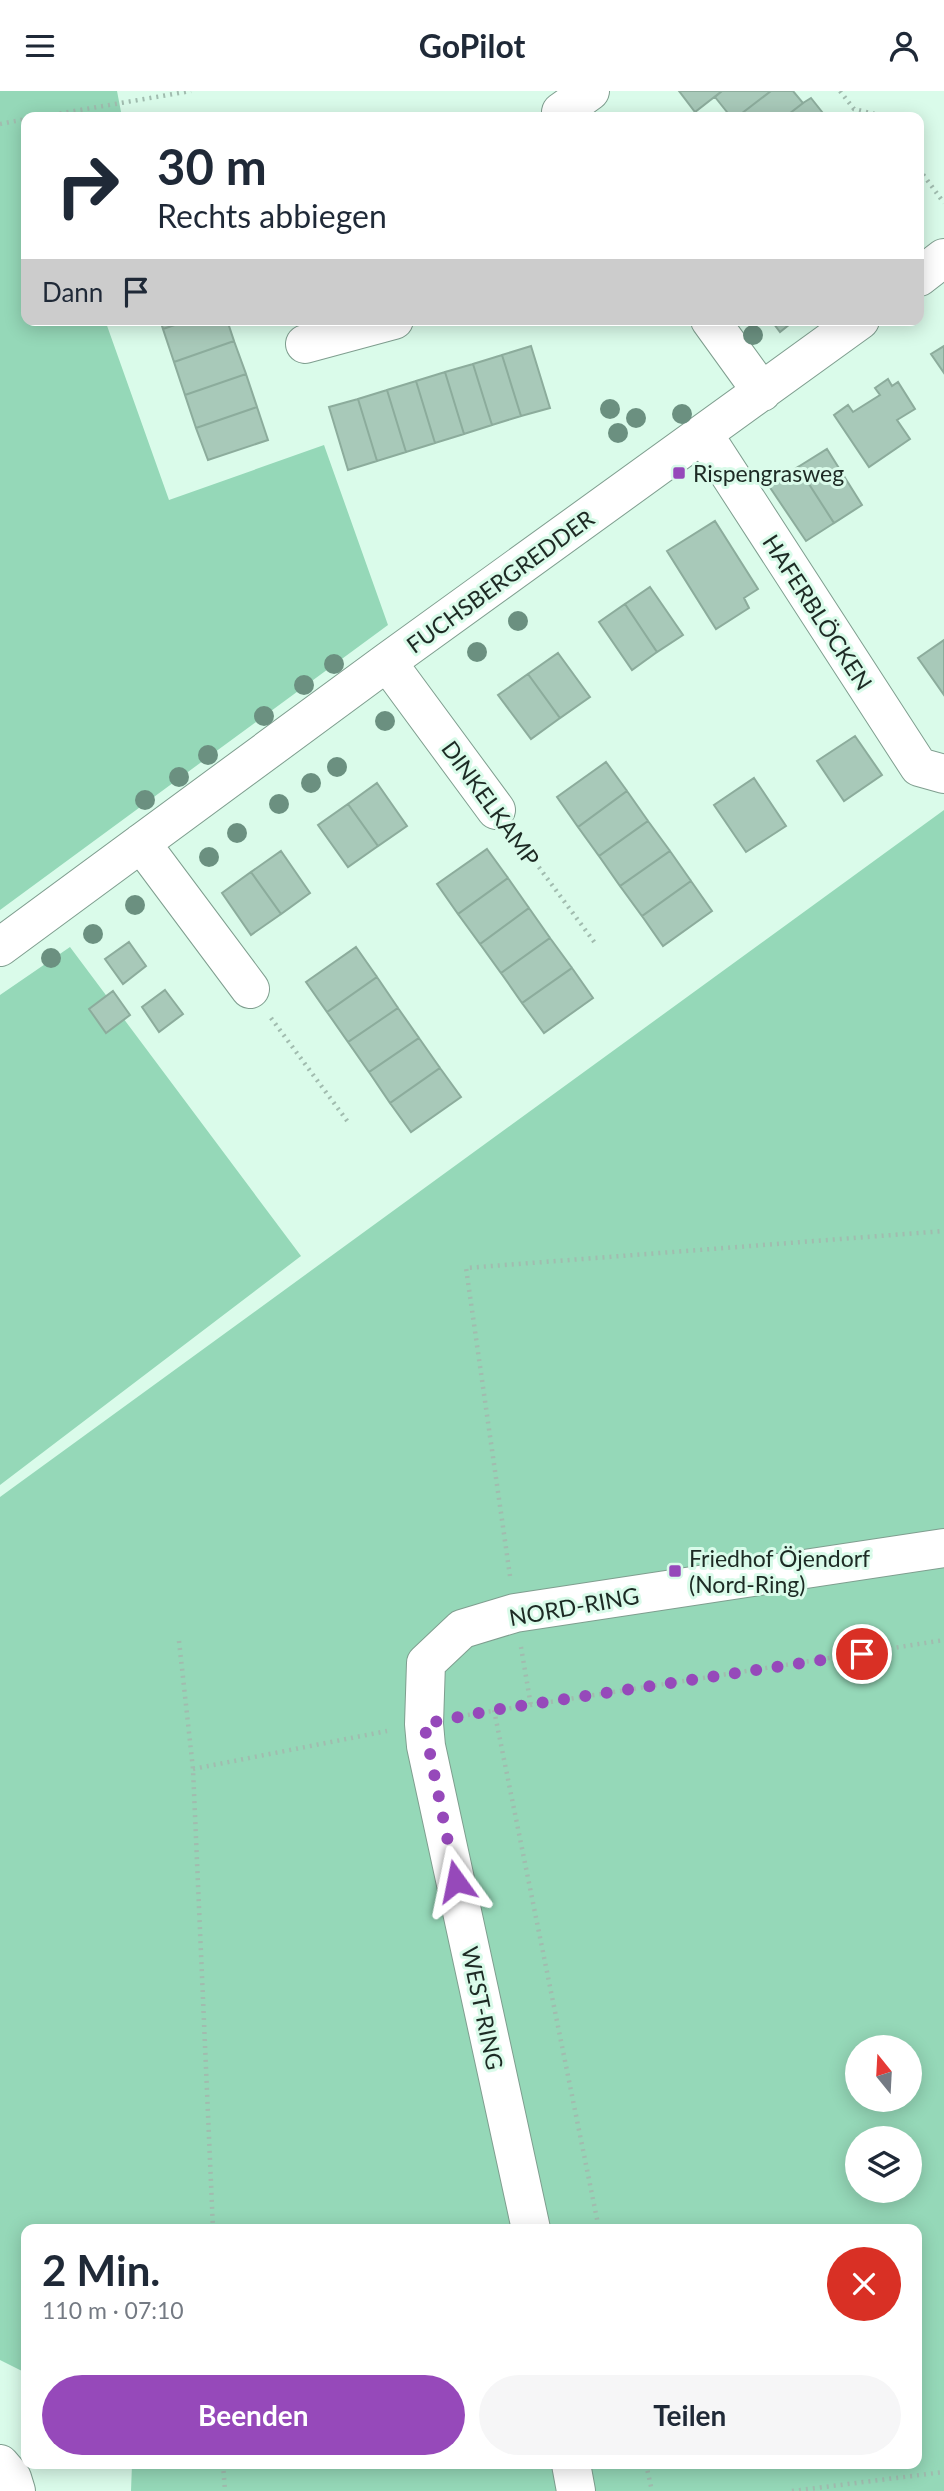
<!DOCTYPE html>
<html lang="de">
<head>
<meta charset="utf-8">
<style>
  :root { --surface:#fff; --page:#f6f6f7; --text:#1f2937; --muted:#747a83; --accent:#9649ba }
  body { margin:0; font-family:Lato,sans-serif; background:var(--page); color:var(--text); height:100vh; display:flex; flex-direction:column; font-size:26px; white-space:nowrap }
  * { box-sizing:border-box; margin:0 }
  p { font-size:23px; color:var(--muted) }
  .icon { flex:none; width:38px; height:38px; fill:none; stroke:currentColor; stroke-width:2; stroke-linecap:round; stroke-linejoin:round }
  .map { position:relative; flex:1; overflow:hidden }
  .drawer { position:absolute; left:21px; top:2133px; width:901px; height:245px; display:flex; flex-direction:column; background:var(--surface); border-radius:14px; box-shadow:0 4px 18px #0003 }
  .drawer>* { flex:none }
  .banner { position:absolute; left:21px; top:21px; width:903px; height:214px; border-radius:14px; box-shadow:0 4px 18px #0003; background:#fff; color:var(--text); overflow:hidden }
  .needle { width:46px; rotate:342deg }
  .tools { position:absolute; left:845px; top:1944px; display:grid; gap:14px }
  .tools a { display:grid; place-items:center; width:77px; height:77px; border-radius:50%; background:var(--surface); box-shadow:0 4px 18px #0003; font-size:35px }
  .pin { position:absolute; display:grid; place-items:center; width:60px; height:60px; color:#fff; margin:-30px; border:4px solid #fff; border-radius:50%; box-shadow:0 2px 7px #0007 }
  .me { position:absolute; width:77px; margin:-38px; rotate:348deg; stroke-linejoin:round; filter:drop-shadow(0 0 5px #0008) }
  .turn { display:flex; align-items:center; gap:24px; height:147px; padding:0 21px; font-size:32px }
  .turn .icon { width:91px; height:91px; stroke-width:2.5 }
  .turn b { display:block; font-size:49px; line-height:60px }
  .then { display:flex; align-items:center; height:66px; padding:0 21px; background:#0003; gap:14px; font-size:26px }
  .round { display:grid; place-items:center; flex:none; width:74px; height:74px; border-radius:37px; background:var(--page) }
  .summary { display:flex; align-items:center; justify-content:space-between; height:119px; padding:0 21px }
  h1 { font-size:42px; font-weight:700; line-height:52px }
  .cta { display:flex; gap:14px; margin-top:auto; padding:14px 21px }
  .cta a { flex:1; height:80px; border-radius:42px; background:var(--accent); color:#fff; font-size:28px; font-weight:700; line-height:80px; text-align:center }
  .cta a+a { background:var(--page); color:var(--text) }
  header { display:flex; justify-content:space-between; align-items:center; height:91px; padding:0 21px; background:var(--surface); font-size:32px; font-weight:700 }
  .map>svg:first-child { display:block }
  .green { fill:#95d8b8; fill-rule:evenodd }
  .building { fill:#a8c9b9; stroke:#8cac9c; stroke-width:2 }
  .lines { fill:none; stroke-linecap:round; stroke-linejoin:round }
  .minor-casing { stroke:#7f9e8f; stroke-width:40 }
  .path { stroke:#a1bcaf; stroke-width:4.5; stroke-dasharray:2 5; stroke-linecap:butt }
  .minor { stroke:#fff; stroke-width:38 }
  .tree { fill:#6b9080 }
  .route { stroke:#9649ba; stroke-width:12; stroke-dasharray:0 21.6 }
  .poi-dot { fill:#9649ba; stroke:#dafbea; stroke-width:2.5 }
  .labels { text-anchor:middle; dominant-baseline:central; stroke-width:6; stroke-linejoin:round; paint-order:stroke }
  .poi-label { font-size:23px; fill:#1d2a24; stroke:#dafbea; text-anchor:start }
  .street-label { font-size:23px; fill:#1d2a24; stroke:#dafbea }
</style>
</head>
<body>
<header><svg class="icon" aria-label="menu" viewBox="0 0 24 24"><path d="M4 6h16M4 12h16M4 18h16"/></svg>GoPilot<svg class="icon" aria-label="person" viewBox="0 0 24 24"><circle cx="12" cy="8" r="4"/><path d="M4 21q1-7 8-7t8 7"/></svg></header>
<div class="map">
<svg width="944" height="2400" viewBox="0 0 944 2400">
  <rect width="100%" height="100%" fill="#dafbea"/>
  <path class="green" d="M0 0H117L122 26H26V229H105L169 409 324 354 388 534 0 819Z
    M944 719V2400H131L132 2373H917V2138H26V2282L0 2269V1406ZM858 1956H910V2009H858ZM858 2048H910V2100H858Z
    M70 856 301 1165 0 1394V904Z"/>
  <path class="building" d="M679 0H722L695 21Z
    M722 0H771L737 26H731L715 6Z
    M771 0H793L803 12 785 26H737Z
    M811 7 826 26H785L803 12Z
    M160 229H189L163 238Z
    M189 229H227L234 250 174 271 163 238Z
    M771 229H795L780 241Z
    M234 250 246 283 185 304 174 271Z
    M531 255 550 317 521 325 502 264Z
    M944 255V282L931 263Z
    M502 264 521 325 492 334 473 273Z
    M473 273 492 334 464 343 445 281Z
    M445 281 464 343 435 352 416 290Z
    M246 283 257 316 196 337 185 304Z
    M888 288 892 295 898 291 915 318 897 329 910 348 869 376 834 324 848 314 853 321 880 304 875 297Z
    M416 290 435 352 406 361 387 299Z
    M387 299 406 361 377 370 358 308Z
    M358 308 377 370 348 379 329 316Z
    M257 316 268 349 208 369 196 337Z
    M827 358 862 414 834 432 798 376Z
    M798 376 834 432 806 450 769 395Z
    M715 430 758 498 744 507 749 517 716 538 667 460Z
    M650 496 683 544 657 561 625 513Z
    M625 513 657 561 632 579 599 531Z
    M944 549V604L918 567Z
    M558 562 590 606 560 627 528 583Z
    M528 583 560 627 531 648 498 604Z
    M855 645 882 684 844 710 817 670Z
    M606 671 627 700 578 736 557 706Z
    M754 687 786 735 746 761 714 714Z
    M377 692 407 735 378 755 348 713Z
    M627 700 648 730 599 765 578 736Z
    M348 713 378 755 348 776 318 734Z
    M648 730 670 760 620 795 599 765Z
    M487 758 508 787 458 823 437 793Z
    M281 760 310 802 281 823 251 781Z
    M670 760 691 790 642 825 620 795Z
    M251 781 281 823 251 844 222 802Z
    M508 787 529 817 480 853 458 823Z
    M691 790 712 820 663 855 642 825Z
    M529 817 550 847 501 882 480 853Z
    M550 847 572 877 522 912 501 882Z
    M129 851 146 875 123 893 105 868Z
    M356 856 377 886 327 921 306 891Z
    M572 877 593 907 544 942 522 912Z
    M377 886 398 917 348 951 327 921Z
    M165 899 183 923 159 941 142 916Z
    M113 900 130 924 106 942 89 918Z
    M398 917 419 947 369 981 348 951Z
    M419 947 440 977 390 1012 369 981Z
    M440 977 461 1006 411 1041 390 1012Z"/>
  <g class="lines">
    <g class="minor-casing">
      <path id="minor" d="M561 21 590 0
        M919 186 944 167
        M710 229 762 301
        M305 253 394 229
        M704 344 919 676 944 683
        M387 571 496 719
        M141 752 250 898
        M0 856 387 571 860 229
        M531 2138 426 1655 424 1633 426 1572 462 1538 515 1522 944 1457
        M0 2373 12 2387 16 2400
        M571 2373 576 2400"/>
    </g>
    <path class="path" d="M840 0 854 18 879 24 881 26
      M39 26 191 0
      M0 33 26 28
      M919 78 944 112
      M518 748 595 852
      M271 927 348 1031
      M510 1485 466 1177 944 1140
      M179 1550 193 1678 213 2138
      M521 1556 531 1615
      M494 1619 599 2138
      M461 1625 944 1549
      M193 1678 387 1640
      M223 2373 225 2400
      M646 2373 652 2400
      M792 2400 944 2381"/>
    <use href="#minor" class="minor"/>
  </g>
  <g class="tree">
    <circle cx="753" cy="244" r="10"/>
    <circle cx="610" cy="318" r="10"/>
    <circle cx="682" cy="323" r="10"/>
    <circle cx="636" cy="327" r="10"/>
    <circle cx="618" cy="342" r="10"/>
    <circle cx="518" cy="530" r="10"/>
    <circle cx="477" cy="561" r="10"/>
    <circle cx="334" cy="573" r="10"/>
    <circle cx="304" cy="594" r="10"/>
    <circle cx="264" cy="625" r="10"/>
    <circle cx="385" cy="630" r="10"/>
    <circle cx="208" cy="664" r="10"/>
    <circle cx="337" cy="676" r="10"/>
    <circle cx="179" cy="686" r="10"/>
    <circle cx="311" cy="692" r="10"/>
    <circle cx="145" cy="709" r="10"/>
    <circle cx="279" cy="713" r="10"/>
    <circle cx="237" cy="742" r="10"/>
    <circle cx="209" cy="766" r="10"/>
    <circle cx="135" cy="814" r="10"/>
    <circle cx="93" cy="843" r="10"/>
    <circle cx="51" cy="867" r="10"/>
  </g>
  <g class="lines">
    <path class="route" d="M456 1790 424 1633 494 1619 862 1563"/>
  </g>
  <g class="poi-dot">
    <rect x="672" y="375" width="14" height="14" rx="3.5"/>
    <rect x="668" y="1473" width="14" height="14" rx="3.5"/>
  </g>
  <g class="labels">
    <g class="poi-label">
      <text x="693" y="382">Rispengrasweg</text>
      <text x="689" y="1467">Friedhof Öjendorf<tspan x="689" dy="26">(Nord-Ring)</tspan></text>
    </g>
    <g class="street-label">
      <text transform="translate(500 490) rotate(-36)">FUCHSBERGREDDER</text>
      <text transform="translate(818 521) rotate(57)">HAFERBLÖCKEN</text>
      <text transform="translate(491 712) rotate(54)">DINKELKAMP</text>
      <text transform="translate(574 1515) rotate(-10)">NORD-RING</text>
      <text transform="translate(483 1917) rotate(78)">WEST-RING</text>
    </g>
  </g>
</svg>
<div class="tools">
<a><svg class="needle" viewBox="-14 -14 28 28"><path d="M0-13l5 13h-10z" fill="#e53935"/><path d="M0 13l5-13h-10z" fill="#747a83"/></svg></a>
<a><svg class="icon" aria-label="layers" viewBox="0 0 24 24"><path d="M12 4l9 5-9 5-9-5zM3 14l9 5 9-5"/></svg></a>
</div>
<div class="pin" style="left:862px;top:1563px;background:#d93025"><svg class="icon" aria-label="arrive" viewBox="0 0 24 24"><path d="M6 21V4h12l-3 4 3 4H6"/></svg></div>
<svg class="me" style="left:456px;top:1790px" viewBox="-20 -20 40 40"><path d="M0-17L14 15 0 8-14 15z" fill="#9649ba" stroke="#fff" stroke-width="4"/></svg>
<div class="banner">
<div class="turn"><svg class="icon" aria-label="right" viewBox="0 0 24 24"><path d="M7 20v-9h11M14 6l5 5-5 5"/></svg><div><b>30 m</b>Rechts abbiegen</div></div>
<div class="then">Dann<svg class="icon" aria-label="arrive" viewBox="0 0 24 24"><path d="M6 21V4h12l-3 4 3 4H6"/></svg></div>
</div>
<section class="drawer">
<div class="summary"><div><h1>2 Min.</h1><p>110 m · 07:10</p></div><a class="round" style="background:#d93025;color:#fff"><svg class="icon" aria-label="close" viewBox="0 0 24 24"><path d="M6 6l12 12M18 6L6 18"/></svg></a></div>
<div class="cta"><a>Beenden</a><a>Teilen</a></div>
</section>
</div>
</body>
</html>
